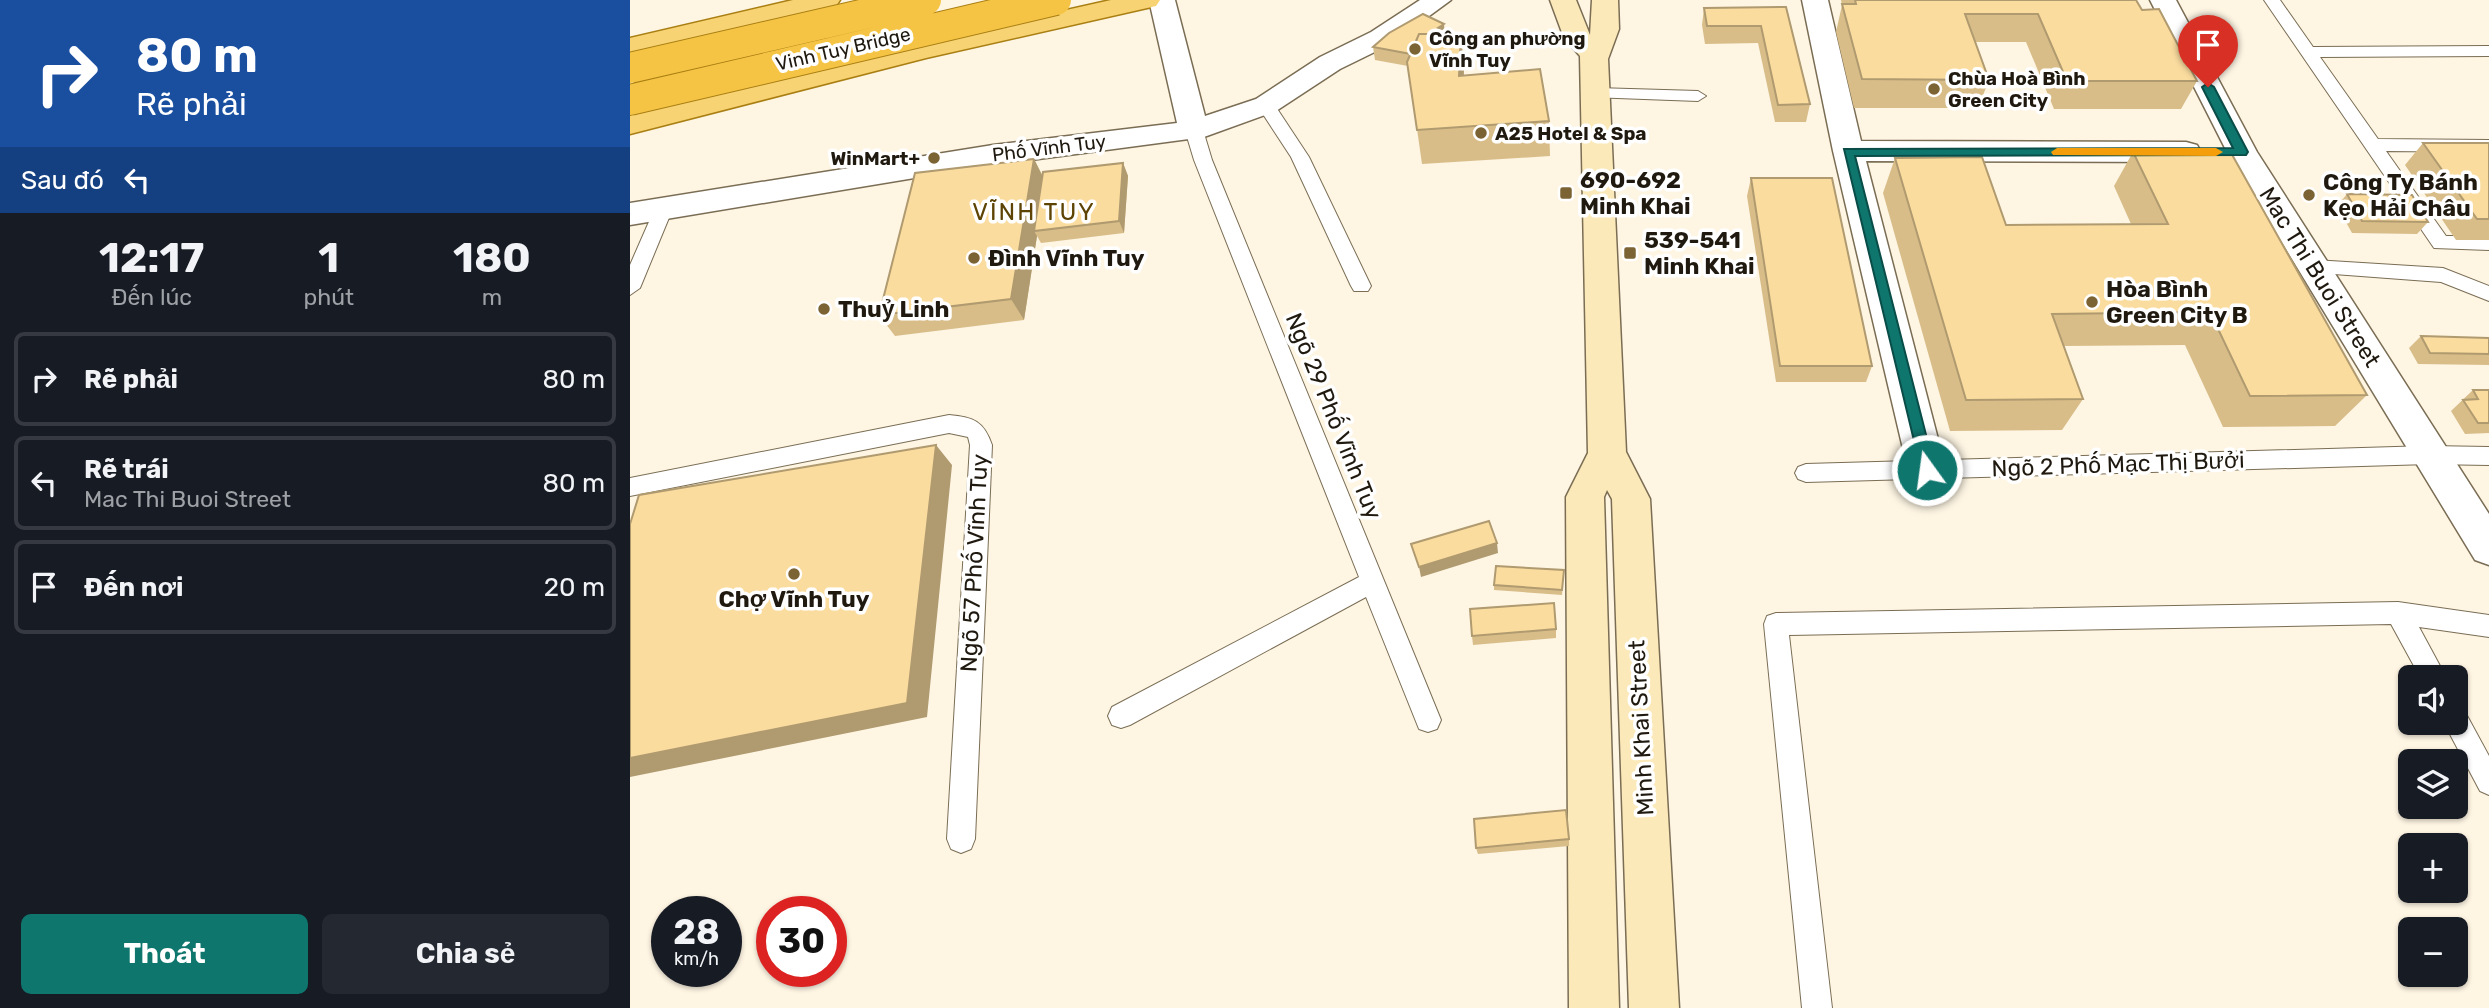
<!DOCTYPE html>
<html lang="vi">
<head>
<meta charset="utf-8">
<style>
  :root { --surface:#171b24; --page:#242831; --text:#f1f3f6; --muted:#9ea1a6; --line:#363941; --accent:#0f766e }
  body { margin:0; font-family:Rubik,sans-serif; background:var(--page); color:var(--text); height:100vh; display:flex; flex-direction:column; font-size:26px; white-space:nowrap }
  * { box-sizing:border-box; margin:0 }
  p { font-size:23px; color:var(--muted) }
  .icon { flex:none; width:38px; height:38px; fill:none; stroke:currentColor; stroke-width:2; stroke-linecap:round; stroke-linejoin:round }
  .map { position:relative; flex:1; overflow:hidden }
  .panel { display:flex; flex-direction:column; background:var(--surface); width:630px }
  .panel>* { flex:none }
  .top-card { background:#1a4fa0; color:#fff; overflow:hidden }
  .controls { position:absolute; left:1768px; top:665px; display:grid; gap:14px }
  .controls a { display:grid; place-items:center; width:70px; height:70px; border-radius:10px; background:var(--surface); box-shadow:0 2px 5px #0004; font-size:35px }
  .speed { position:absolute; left:21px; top:896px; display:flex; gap:14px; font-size:35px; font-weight:700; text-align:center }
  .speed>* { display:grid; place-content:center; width:91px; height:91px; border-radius:50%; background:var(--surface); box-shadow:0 2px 5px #0004; line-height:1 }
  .speed small { font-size:18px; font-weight:400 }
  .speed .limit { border:10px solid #d22; background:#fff; color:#111 }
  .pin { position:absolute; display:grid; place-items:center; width:60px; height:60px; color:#fff; margin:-72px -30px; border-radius:50% 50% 50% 0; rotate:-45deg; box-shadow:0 0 7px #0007 }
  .pin .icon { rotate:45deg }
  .me { position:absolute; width:77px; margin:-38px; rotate:346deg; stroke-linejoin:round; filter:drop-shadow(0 0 5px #0008) }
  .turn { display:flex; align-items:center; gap:24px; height:147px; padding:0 21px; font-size:32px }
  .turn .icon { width:91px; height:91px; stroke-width:2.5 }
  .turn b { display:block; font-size:49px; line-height:60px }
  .then { display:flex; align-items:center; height:66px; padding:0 21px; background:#0003; gap:14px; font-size:26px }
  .eta { display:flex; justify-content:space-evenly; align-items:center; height:119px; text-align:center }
  .eta b { font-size:42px; font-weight:700; line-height:49px }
  .primary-button { display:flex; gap:14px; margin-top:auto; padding:14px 21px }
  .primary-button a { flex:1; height:80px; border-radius:10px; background:var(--accent); color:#fff; font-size:28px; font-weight:700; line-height:80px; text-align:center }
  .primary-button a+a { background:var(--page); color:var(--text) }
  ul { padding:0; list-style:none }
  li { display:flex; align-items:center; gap:21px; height:94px; margin:0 14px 10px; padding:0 7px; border:4px solid var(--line); border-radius:10px }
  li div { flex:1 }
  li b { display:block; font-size:26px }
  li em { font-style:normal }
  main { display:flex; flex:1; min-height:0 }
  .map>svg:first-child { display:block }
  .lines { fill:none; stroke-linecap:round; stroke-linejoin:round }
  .service-casing { stroke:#7a6d54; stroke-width:2 }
  .minor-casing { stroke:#7a6d54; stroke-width:3 }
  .secondary-casing { stroke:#7a6d54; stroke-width:3 }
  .primary-casing { stroke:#a97f13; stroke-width:3 }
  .service { fill:#fff; fill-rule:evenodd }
  .minor { fill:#fff; fill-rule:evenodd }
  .secondary { fill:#fbe9b9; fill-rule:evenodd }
  .primary { fill:#f8d373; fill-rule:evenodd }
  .trunk-bridge-casing { stroke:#a97f13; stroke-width:32; stroke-linecap:butt }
  .trunk-bridge { stroke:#f6c444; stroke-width:30 }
  .wall { fill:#d8bd89 }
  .shaded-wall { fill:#b09a6f }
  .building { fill:#fbdc9f; stroke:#b09a6f; stroke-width:2 }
  .route { fill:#0f766e; stroke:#0a4d48; stroke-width:2 }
  .slow { fill:#f59e0b }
  .poi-dot { fill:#7b6333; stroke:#fff; stroke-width:2.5 }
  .labels { text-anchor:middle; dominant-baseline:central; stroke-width:7; stroke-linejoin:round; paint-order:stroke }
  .far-poi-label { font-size:19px; font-weight:bold; fill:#1f190f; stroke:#fff; text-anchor:start }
  .far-street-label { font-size:19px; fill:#1f190f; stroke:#fff }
  .poi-label { font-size:23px; font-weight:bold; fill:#1f190f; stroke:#fff; text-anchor:start }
  .street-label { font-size:23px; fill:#1f190f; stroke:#fff }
  .neighbourhood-label { font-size:24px; letter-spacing:2px; fill:#5d4405; stroke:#fff }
</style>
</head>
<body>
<main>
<section class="panel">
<div class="top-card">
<div class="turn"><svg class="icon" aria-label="right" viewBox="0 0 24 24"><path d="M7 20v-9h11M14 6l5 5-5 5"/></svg><div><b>80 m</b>Rẽ phải</div></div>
<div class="then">Sau đó<svg class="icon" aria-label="left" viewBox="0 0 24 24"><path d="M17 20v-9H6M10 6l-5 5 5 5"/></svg></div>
</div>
<div class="eta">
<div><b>12:17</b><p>Đến lúc</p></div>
<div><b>1</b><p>phút</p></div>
<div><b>180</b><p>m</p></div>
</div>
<ul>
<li><svg class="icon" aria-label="right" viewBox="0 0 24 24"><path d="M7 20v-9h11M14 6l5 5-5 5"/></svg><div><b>Rẽ phải</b></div><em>80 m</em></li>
<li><svg class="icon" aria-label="left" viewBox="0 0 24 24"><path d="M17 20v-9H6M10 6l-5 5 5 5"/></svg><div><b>Rẽ trái</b><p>Mac Thi Buoi Street</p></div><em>80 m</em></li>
<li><svg class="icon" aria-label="arrive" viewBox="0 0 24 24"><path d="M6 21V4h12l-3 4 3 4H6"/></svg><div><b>Đến nơi</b></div><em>20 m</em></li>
</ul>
<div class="primary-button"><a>Thoát</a><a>Chia sẻ</a></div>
</section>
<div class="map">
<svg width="1859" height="1008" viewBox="0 0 1859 1008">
  <rect width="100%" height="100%" fill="#fef5e3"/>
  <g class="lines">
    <g class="service-casing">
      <path id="service" d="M1634 0H1650L1683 47 1859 46V56L1690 57 1748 139 1859 140V152L1756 151 1816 236H1859V250L1804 248Z
        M966 88 1068 91 1076 96 1068 101 960 97 958 93 960 89Z
        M636 100 642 101 679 157 741 286 738 291H724L721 286 661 157 627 105Z
        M564 124 573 130 582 160 811 720 807 729 798 732 789 729 736 597 500 725 491 728 482 725 478 716 482 707 729 577 564 160 555 130Z
        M34 202 43 208 10 288 0 295V265L25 208Z
        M1684 260 1813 268 1859 286V301L1811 282 1677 272 1674 267Z
        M319 415C343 417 354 421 362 445L345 839 341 849 331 853 321 849 317 839 340 445 338 437 319 433 0 496V478Z
        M1799 446 1859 447V465L1799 464 1176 482 1168 479 1165 473 1168 467 1176 464Z
        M1768 602 1859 615V637L1789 627 1816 677H1790L1761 624 1159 635 1202 1008H1172L1134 624 1137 616 1146 613Z
        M1825 707 1834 710 1859 756V795L1850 791 1814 723H1825Z"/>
    </g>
    <g class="minor-casing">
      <path id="minor" d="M519 0H545L575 116 626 99 690 57 741 32 790 0H821L761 44 710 69 646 111 574 137 363 165 0 225V203L363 145 547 123Z
        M1172 0H1198L1231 141 1556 142 1567 145 1571 152 1567 159 1556 162 1236 161 1316 470 1310 481 1297 485 1284 481 1278 470 1203 151Z
        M1520 0H1546L1627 152 1859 514V565L1845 560 1597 152Z"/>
    </g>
    <g class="secondary-casing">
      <path id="secondary" d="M920 0H946L960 35 962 0H988L989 29 978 59 996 452 1020 499 1049 1008H999L982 499 977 490 974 497 989 1008H939L936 497 958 453 950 56 934 38Z"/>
    </g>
    <g class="primary-casing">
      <path id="primary" d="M163 0H210L206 6 0 54V38Z
        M481 0H530L526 6 296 58 0 134V116L293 42Z"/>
    </g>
    <use href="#service" class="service"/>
    <use href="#minor" class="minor"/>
    <use href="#secondary" class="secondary"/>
    <use href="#primary" class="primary"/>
    <g class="trunk-bridge-casing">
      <path id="trunk-bridge" d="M0 68 296 0
        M0 100 426 0"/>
    </g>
    <use href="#trunk-bridge" class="trunk-bridge"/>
  </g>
  <path class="wall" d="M1211 0H1506L1512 10 1567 81 1551 109H1424L1396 42H1345L1359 80 1348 108H1224L1206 32 1212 5Z
    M1156 7 1180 104 1176 122H1145L1128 43 1075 44 1072 25 1074 8Z
    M815 34H831L834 76 919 121 920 156 792 164 778 66 745 60 743 47Z
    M1793 143H1859V240H1826L1775 165Z
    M1503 152 1737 395 1705 426 1593 427 1555 345 1434 346 1453 399 1432 430 1320 431 1253 193 1265 158 1376 225 1501 224 1484 186Z
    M404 159 412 175 493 163 498 176 494 233 411 243 407 236 394 320 265 336 249 315Z
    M1121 178 1242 366 1236 382H1146L1117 196Z
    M1717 194 1798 222 1787 234 1722 233 1707 206Z
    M1791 336 1859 338V365L1788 364 1779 348Z
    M1843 390H1859V433L1835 434 1821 411Z
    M934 570 932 595 864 590V585Z
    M926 629V638L843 645 842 636Z
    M939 839V846L848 854 846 848Z"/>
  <path class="shaded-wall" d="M814 24 815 36 807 41 808 28Z
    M831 34 834 69 832 111 829 76Z
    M404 159 415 181 404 231 407 236 394 320 381 299Z
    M493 163 498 176 494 233 489 221Z
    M306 445 322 465 297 717 0 777V758Z
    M867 543 868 553 791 577 789 567Z"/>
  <path class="building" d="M1225 0H1506L1512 10 1529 9 1567 81H1437L1408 14H1335L1359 80 1232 79 1212 4H1226Z
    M1156 7 1180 104 1148 105 1131 26H1077L1074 8Z
    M793 14 814 24 808 28 814 31 812 34H789L781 54 743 47 759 33Z
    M789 34H831L829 76 910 69 919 121 787 130 777 62Z
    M1793 143H1859V219H1847Z
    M1600 151 1737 395 1620 396 1580 312 1422 314 1453 399 1336 400 1265 158 1352 157 1376 225 1538 224 1503 152Z
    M404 159 381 299 249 315 285 173Z
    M493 163 489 221 404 231 413 172Z
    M1121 178H1202L1242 366H1150Z
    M1717 194 1782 195 1798 222 1732 221Z
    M1791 336 1859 338V354L1800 353Z
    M1843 390H1859V423H1848L1833 400 1848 399Z
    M306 445 277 703 0 758V524L9 495Z
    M859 521 867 543 789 567 781 544Z
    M866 566 934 570 932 590 864 585Z
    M924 603 926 629 842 636 840 609Z
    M936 810 939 839 846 848 844 819Z"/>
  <path class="route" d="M1578 83 1584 87 1618 152 1616 155 1225 156 1305 470 1297 476 1292 474 1214 149 1603 148 1572 87Z"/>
  <path class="slow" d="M1427 148H1586L1593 152 1586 156 1423 155 1421 152Z"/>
  <g class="poi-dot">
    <circle cx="785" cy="49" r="7"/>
    <circle cx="1304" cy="89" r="7"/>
    <circle cx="851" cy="133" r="7"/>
    <circle cx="304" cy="158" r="7"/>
    <rect x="929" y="186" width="14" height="14" rx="3.5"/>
    <circle cx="1679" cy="195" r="7"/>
    <rect x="993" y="246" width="14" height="14" rx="3.5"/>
    <circle cx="344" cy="258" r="7"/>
    <circle cx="1462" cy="302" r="7"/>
    <circle cx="194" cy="309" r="7"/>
    <circle cx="164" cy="574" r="7"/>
  </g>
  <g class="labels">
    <g class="far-poi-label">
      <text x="799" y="38">Công an phường<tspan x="799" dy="22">Vĩnh Tuy</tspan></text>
      <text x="1318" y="78">Chùa Hoà Bình<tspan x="1318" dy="22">Green City</tspan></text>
      <text x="865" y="133">A25 Hotel &amp; Spa</text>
      <text x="290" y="158" text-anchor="end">WinMart+</text>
    </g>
    <g class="far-street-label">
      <text transform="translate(213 49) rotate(-13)">Vinh Tuy Bridge</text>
      <text transform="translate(419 148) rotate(-7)">Phố Vĩnh Tuy</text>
    </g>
    <g class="poi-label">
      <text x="950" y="180">690-692<tspan x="950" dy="26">Minh Khai</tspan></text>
      <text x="1693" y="182">Công Ty Bánh<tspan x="1693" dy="26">Kẹo Hải Châu</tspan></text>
      <text x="1014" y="240">539-541<tspan x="1014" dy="26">Minh Khai</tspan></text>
      <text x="358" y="258">Đình Vĩnh Tuy</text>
      <text x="1476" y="289">Hòa Bình<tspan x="1476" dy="26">Green City B</tspan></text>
      <text x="208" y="309">Thuỷ Linh</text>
      <text x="164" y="599" text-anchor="middle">Chợ Vĩnh Tuy</text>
    </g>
    <g class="street-label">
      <text transform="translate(1690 277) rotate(58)">Mac Thi Buoi Street</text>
      <text transform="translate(704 416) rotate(68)">Ngõ 29 Phố Vĩnh Tuy</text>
      <text transform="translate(1488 464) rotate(-2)">Ngõ 2 Phố Mạc Thị Bưởi</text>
      <text transform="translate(344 563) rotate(-87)">Ngõ 57 Phố Vĩnh Tuy</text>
      <text transform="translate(1011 728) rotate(-93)">Minh Khai Street</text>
    </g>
    <g class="neighbourhood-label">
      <text x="404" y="212">VĨNH TUY</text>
    </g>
  </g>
</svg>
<div class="controls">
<a><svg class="icon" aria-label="sound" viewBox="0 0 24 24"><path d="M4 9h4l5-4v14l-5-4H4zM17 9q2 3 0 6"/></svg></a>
<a><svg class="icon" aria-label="layers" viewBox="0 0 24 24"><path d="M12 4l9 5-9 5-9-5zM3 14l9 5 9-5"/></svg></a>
<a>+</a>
<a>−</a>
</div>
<div class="speed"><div>28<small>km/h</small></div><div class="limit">30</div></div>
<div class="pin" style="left:1578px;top:87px;background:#d93025"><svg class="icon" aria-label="arrive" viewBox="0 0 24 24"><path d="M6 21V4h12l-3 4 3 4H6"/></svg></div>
<svg class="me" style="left:1297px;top:470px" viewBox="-20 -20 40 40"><circle r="17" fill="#0f766e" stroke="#fff" stroke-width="3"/><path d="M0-11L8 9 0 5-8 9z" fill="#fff"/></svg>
</div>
</main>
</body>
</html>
